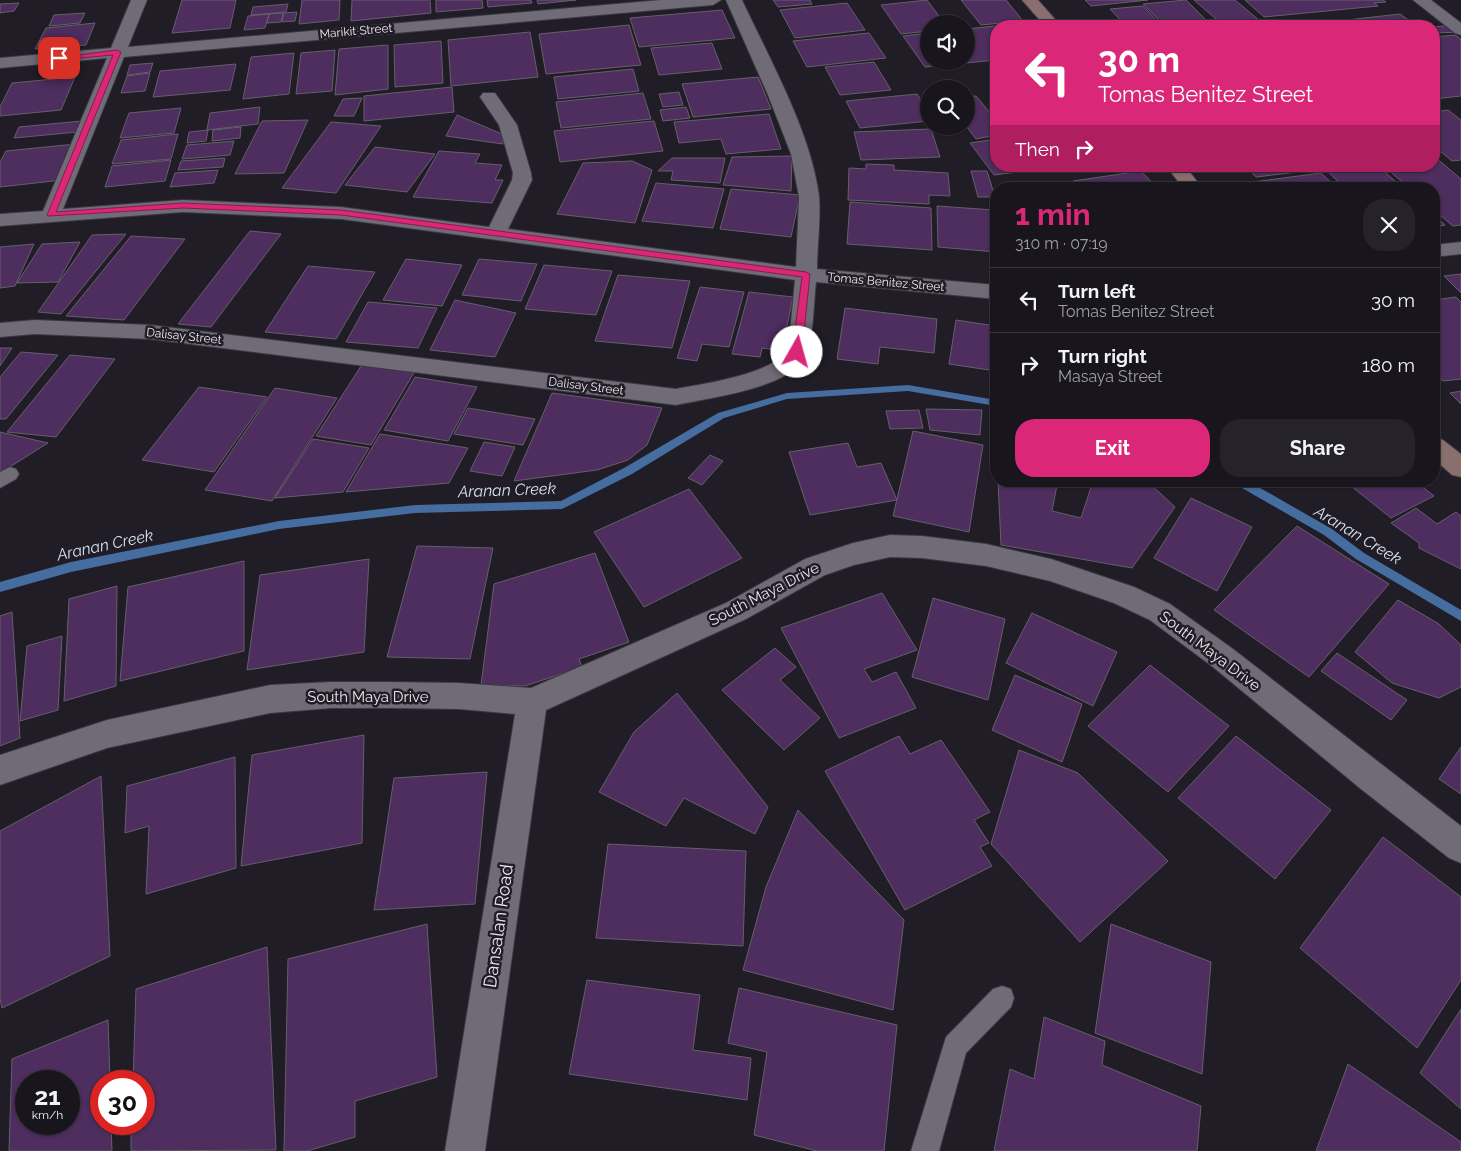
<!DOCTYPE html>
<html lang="en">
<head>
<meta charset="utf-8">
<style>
  :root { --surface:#18161c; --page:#252329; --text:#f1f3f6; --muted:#9f9fa3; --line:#36353b; --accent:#db2777 }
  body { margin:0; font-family:Raleway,sans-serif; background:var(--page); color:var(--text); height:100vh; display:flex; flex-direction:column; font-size:19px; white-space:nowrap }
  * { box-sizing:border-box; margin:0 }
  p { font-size:16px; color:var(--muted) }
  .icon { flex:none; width:28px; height:28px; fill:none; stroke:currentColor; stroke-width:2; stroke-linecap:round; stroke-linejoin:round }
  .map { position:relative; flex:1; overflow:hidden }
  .details { position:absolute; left:990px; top:182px; width:450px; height:305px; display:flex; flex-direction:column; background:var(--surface); border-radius:20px; box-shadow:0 1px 4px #0004,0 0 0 1px var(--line) }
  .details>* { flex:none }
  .guide { position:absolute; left:990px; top:20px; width:450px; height:152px; border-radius:20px; box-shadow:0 1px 4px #0004,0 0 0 1px var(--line); background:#db2777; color:#fff; overflow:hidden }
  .fabs { position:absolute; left:920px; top:15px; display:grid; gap:10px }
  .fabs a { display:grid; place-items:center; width:55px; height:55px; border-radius:50%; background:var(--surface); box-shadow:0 1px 4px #0004,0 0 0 1px var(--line); font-size:25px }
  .speed { position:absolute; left:15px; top:1070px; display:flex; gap:10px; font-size:25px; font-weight:700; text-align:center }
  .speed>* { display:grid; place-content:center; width:65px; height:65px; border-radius:50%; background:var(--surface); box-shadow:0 1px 4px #0004,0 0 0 1px var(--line); line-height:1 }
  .speed small { font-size:12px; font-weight:400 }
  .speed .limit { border:8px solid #d22; background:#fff; color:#111 }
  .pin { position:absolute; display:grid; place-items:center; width:42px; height:42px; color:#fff; margin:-21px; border-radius:10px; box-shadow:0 2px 8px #0006 }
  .me { position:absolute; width:55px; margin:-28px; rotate:7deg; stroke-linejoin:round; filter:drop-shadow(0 0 4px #0008) }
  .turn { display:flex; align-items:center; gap:18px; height:105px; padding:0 25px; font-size:22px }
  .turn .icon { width:65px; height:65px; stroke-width:2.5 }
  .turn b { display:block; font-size:35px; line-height:42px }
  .then { display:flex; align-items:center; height:48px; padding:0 25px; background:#0003; gap:10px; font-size:19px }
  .round { display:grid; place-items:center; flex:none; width:52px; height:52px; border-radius:20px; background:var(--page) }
  .head { display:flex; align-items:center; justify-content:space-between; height:85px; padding:0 25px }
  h1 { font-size:30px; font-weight:700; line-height:38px; color:var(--accent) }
  .primary-button { display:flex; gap:10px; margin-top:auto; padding:10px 25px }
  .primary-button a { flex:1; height:58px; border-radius:20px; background:var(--accent); color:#fff; font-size:20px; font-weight:700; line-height:58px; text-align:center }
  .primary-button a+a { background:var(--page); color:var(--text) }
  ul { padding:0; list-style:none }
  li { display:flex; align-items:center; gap:15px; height:65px; padding:0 25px; border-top:1px solid var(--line) }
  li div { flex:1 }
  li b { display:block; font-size:19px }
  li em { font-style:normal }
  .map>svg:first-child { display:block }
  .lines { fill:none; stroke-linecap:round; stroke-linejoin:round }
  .stream { fill:#456d9f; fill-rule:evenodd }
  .building { fill:#4e2d5f; stroke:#665f6a; fill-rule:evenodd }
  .lane-casing { stroke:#3b3840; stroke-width:2 }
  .street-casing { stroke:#3b3840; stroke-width:2 }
  .secondary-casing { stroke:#3b3840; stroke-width:2 }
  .lane { fill:#6f6b77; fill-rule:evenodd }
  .street { fill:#6f6b77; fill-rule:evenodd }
  .secondary { fill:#896f6d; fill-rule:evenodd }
  .route { fill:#db2777; stroke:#8e194d }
  .labels { text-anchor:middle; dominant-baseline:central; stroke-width:5; stroke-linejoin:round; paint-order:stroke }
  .far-street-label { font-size:12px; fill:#e9e7ee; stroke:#201d26 }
  .street-label { font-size:15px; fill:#e9e7ee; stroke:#201d26 }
  .water-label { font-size:16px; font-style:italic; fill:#d5e1f0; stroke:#201d26 }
  .near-street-label { font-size:18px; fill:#e9e7ee; stroke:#201d26 }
</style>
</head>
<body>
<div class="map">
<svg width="1461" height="1151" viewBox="0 0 1461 1151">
  <rect width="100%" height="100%" fill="#201d26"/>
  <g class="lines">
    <path class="stream" d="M908 385 996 400V406L908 391 787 399 724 418 632 474 562 509 415 513 279 529 71 572 0 592V582L71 562 279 521 415 505 561 501 624 468 718 413 787 393Z
      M1234 481H1248L1332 529 1364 553 1461 610V621L1356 559 1324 535 1235 484Z"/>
  </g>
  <path class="building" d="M182 0H236L230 28 172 33Z
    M302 0H340L339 20 299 24Z
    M352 0H430L431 13 351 21Z
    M436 0H482L483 8 436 12Z
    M487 0H531L532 3 488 7Z
    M537 0H576L538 4Z
    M773 0H810L812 4 778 7Z
    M927 0 945 24H929V31L901 34 881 5Z
    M961 0H1006L1023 21 981 25Z
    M1085 0H1148L1091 6Z
    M1186 0 1211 25 1165 26 1143 4Z
    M1194 0H1235L1260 21 1223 25Z
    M1245 0H1383L1386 2 1374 3 1378 6 1264 17Z
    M19 3 14 11 0 13V4Z
    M847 3 865 30 795 38 780 10Z
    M288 4 286 12 251 15 253 7Z
    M1143 6 1162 26H1126L1110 9Z
    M722 10 735 38 639 47 630 18Z
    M297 12 295 21 282 22 284 13Z
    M85 13 80 23 49 26 54 15Z
    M283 13 281 22 267 23 269 14Z
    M269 14 265 28 244 30 248 16Z
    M1400 14 1417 26H1325L1320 23Z
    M95 23 86 45 35 49 46 28Z
    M1024 23 1026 26H996V60L925 67 903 36 929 33V61H966V29Z
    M1317 23 1320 26H1291L1289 24Z
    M629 25 641 65 546 74 539 34Z
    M1452 25 1461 32 1434 33V27Z
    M530 32 538 77 451 86 448 40Z
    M869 33 886 58 807 67 793 41Z
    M1455 35 1461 39V96L1434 99V37Z
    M441 41 443 83 395 87 394 45Z
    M712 43 722 69 659 75 651 48Z
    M388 45V89L335 95 339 49Z
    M335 50 332 91 296 94 301 53Z
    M294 53 289 94 243 99 251 57Z
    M874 62 891 90 840 95 825 67Z
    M153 63 150 72 127 75 130 65Z
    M236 64 230 90 153 97 160 71Z
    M633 69 639 91 558 99 554 77Z
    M150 73 145 91 121 93 127 76Z
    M75 77 61 110 0 116V107L12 83Z
    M758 77 771 109 693 117 682 84Z
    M452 87 454 112 364 121V96Z
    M679 92 683 105 663 107 659 94Z
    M643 93 651 119 561 128 556 102Z
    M917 94 929 113V121L860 128 846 101Z
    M976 96 996 120V135L976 139 966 126V97Z
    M362 98 354 116H334L343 99Z
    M260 107 258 124 207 130 210 113Z
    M686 107 690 118 663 121 660 110Z
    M181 108 174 133 120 138 129 113Z
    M1448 110 1461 120V160L1452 161 1434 146V112Z
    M769 114 781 149 726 154 721 139 679 143 674 122Z
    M457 115 502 134 503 144 446 136Z
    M308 120 284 173 235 174 262 121Z
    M82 121 77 132 14 138 19 127Z
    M654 121 663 151 560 162 554 131Z
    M331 122 381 126 336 193 282 188Z
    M241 127 240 138 212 141 213 130Z
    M931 129 940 157 861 160 854 132Z
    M208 130 206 141 187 143 189 132Z
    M178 134 171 159 112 164 121 140Z
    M996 139V166H1031L1033 170 994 175 970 143Z
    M234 141 230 155 182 159 187 145Z
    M76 144 62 180 0 187V162L6 151Z
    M375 147 435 154 407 192 345 185Z
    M439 151 480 154 475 163 502 165 495 180H503L492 203 413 197Z
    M792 156 791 191 723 185 732 157Z
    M1435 157 1461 179V225L1453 226 1434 210V189H1410L1384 166H1434Z
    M225 158 223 167 178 170 181 161Z
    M672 158H725L720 183 671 180 673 171H658Z
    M171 160 165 181 105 187 112 166Z
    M632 161 652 170 635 223 557 214 583 163Z
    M866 164 894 165V170L948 173 950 196 929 195V204L848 200 849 168 866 169Z
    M1062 166H1117L1065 171Z
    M1246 166H1348L1256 177Z
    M1356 166H1378L1404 189H1346L1326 170Z
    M218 170 214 183 170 187 175 173Z
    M971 171H987L995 197H978Z
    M1141 171 1158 189H1079L1073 181Z
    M1321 173 1338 189H1260L1253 182Z
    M656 183 724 189 713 228 642 221Z
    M731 189 800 195 791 237 720 229Z
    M850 202 931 208 932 250 847 244Z
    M937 206 994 210 996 252 938 247Z
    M1434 215 1445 225 1434 227Z
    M250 231 281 234 211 327 178 324Z
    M126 234 61 314 38 312 92 235Z
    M131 236 185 239 124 320 66 316Z
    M80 242 58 282 17 283 42 244Z
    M34 244 15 286 0 288V247Z
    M406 259 462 265 442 306 383 300Z
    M479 259 537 264 521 301 462 295Z
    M544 265 612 271 596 315 525 309Z
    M308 266 375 272 336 339 265 332Z
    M1461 274V293L1444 276Z
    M618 275 690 281 672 348 595 341Z
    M700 287 744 292 729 347 702 344 697 361 677 358Z
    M749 292 793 297 782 351 762 348 760 357 732 354Z
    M1456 297 1461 302V379L1443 381 1434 370V300Z
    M455 300 516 313 495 357 430 350Z
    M368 302 437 308 418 348 346 342Z
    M845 308 937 319 934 353 880 347 878 364 837 359Z
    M956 320 996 326V371L949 364Z
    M0 348H12L0 366Z
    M21 352 58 355 6 419H0V377Z
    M70 355 115 359 56 437 7 432Z
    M363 363 415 371 371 445 316 436Z
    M415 377 477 387 448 441 384 430Z
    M199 387 267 397 214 472 142 460Z
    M275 388 337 398 272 501 205 490Z
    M1461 391V404L1450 393Z
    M552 393 662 408 647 445 628 460 597 470 514 481Z
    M468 408 535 419 523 445 454 434Z
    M926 409 982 410 980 435 930 430Z
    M919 410 923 428 890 429 886 411Z
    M913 431 983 445 969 532 893 516Z
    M0 432 48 443 0 473Z
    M380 434 468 448 449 483 346 492Z
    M313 439 369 448 343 492 275 498Z
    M484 442 515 447 502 476 470 471Z
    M848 443 857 467 881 463 897 500 810 515 789 452Z
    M710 455 723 461 702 485 688 478Z
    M998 481H1054L1057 485 1052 511 1081 518 1093 481H1147L1175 507 1132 568 1001 545Z
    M1360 481H1415L1434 496 1391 518 1351 486Z
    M689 489 742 558 644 607 594 532Z
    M1191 498 1252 527 1217 591 1154 558Z
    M1416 508 1437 524 1456 512 1461 516V569L1419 548V543L1391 523Z
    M1297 526 1389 584 1309 677 1214 610Z
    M417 546 493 548 470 659 387 657Z
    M595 553 629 642 579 659 582 667 525 686 481 685 494 584Z
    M369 559 364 652 247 670 260 575Z
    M244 561V651L120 681 128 587Z
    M117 586 116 686 64 701 69 599Z
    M882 593 917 650 864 669 872 682 896 672 916 708 839 738 781 628Z
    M933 598 1005 619 988 700 912 677Z
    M1398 600 1439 624 1461 645V687L1439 698 1392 683 1355 652Z
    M12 612 20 738 0 746V616Z
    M1032 613 1117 652 1093 706 1006 663Z
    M62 636 58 710 20 721 27 646Z
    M775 648 796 667 780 680 820 718 784 750 722 690Z
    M1337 653 1407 700 1391 720 1321 671Z
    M1150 665 1229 726 1168 792 1088 726Z
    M1015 675 1082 704 1062 762 992 730Z
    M677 693 768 807 755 834 684 798 666 826 599 792 634 732Z
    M364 735 362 843 241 866 252 755Z
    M899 736 910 754 941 740 990 812 974 820 989 843 980 847 992 866 905 910 825 771Z
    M1236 736 1331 810 1275 879 1178 798Z
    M1461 747V794L1439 779Z
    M1019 750 1078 773 1168 861 1080 942 991 844Z
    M235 757 236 868 146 894 149 826 125 833 127 786Z
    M487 772 475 904 374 910 394 778Z
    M101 776 110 956 2 1008 0 999V831Z
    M798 810 904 920 893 1010 743 970 766 887Z
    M1383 837 1461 897V980L1417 1048 1300 948Z
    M608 844 746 851 743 946 596 938Z
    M427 924 437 1077 355 1101V1137L307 1151H284L288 959Z
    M1111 924 1211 962 1202 1074 1095 1033Z
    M267 947 276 1150 131 1151V1124H144V1081H133L136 989Z
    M587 980 700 995 693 1050 751 1058 747 1100 569 1074Z
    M739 988 897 1025 884 1151H817L754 1135 767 1052 728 1043Z
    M1461 1009V1109L1420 1073Z
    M1044 1017 1105 1041 1102 1065 1201 1106 1197 1151H994L1010 1069 1034 1079Z
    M108 1020 110 1081H101V1124H111L112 1151H9L12 1059ZM26 1081H69V1124H26Z
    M1348 1064 1461 1142V1151H1316Z"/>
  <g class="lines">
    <g class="lane-casing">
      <path id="lane" d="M10 467 16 469 19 474 16 479 0 488V472Z
        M1002 986 1011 989 1014 998 1011 1007 966 1053 939 1151H911L946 1037 993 989Z"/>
    </g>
    <g class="street-casing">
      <path id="street" d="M131 0H147L128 47 661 0H721L713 5 124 57 63 209 183 200 341 207 489 227 512 180 513 173 499 125 480 97 483 93H495L517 125 531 173 532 180 508 229 796 267 799 197 791 154 768 95 726 0H742C769 58 811 132 819 196 821 220 817 246 817 269L996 285V299L816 282C814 300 813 337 808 352 796 388 709 398 676 405L150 339 35 334 0 337V323L35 320 150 325 676 389C700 384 777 374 786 349 791 335 793 297 795 280L341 219 183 212 0 226V214L43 211 107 58 0 68V58L111 48Z
        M1413 0H1431L1461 23V35L1455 33Z
        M1461 242V254L1434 257V245Z
        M890 535 922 536 986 544 1051 559 1134 587 1170 604 1233 649 1461 826V863L1449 858 1361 789 1213 667 1150 620 1114 603 1050 581 986 566 922 558 890 557 854 565 825 575 746 619 546 710 485 1151H445L515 714 459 709 391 708H331L270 713 107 748 0 785V755L107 720 270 685 331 682H391L459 683 531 688 726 603 805 559 853 543Z"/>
    </g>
    <g class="secondary-casing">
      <path id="secondary" d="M1022 0H1038L1061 26H1045Z
        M1166 166H1185L1203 189H1184Z
        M1434 437 1443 440 1461 454V477L1452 475 1434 459Z"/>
    </g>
    <use href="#lane" class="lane"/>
    <use href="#street" class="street"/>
    <use href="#secondary" class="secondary"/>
  </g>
  <path class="route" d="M117 50 121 52 56 212 183 203 341 210 806 272 810 274 802 352 797 355 792 352 802 277 341 215 183 208 48 216 47 215 113 55 59 60 55 58Z"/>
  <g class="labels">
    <g class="far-street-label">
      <text transform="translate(356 31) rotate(-5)">Marikit Street</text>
      <text transform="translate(886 282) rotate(5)">Tomas Benitez Street</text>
      <text transform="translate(184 336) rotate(6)">Dalisay Street</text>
      <text transform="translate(586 386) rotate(7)">Dalisay Street</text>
    </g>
    <g class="street-label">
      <text transform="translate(764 594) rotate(-27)">South Maya Drive</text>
      <text transform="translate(1210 651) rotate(37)">South Maya Drive</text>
      <text x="368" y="697">South Maya Drive</text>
    </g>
    <g class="water-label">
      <text transform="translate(507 490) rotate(-2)">Aranan Creek</text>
      <text transform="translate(1358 535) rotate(31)">Aranan Creek</text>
      <text transform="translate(105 545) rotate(-12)">Aranan Creek</text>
    </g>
    <g class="near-street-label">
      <text transform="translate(498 926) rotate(-82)">Dansalan Road</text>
    </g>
  </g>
</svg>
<div class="fabs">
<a><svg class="icon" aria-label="sound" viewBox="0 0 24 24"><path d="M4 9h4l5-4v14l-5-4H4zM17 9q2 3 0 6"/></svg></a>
<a><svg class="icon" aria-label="search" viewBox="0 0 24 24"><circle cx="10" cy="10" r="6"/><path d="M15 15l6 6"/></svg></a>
</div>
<div class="speed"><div>21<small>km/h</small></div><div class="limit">30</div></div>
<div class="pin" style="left:59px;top:58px;background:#d93025"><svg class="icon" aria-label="arrive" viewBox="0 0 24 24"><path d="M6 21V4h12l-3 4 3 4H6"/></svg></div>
<svg class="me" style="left:797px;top:352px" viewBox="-20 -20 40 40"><circle r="19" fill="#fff"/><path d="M0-13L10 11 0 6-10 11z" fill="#db2777"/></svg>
<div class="guide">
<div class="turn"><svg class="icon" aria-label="left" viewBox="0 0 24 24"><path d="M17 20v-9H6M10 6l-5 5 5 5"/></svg><div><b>30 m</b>Tomas Benitez Street</div></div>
<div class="then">Then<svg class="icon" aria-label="right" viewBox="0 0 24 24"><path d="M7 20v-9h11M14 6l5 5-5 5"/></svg></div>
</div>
<section class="details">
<div class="head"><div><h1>1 min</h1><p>310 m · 07:19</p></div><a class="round"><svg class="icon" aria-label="close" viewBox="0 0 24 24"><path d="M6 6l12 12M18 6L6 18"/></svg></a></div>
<ul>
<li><svg class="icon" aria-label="left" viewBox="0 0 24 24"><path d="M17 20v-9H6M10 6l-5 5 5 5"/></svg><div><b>Turn left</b><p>Tomas Benitez Street</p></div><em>30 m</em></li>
<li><svg class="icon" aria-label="right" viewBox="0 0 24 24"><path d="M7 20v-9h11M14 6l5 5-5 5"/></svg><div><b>Turn right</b><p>Masaya Street</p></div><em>180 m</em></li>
</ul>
<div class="primary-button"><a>Exit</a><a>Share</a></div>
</section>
</div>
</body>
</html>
